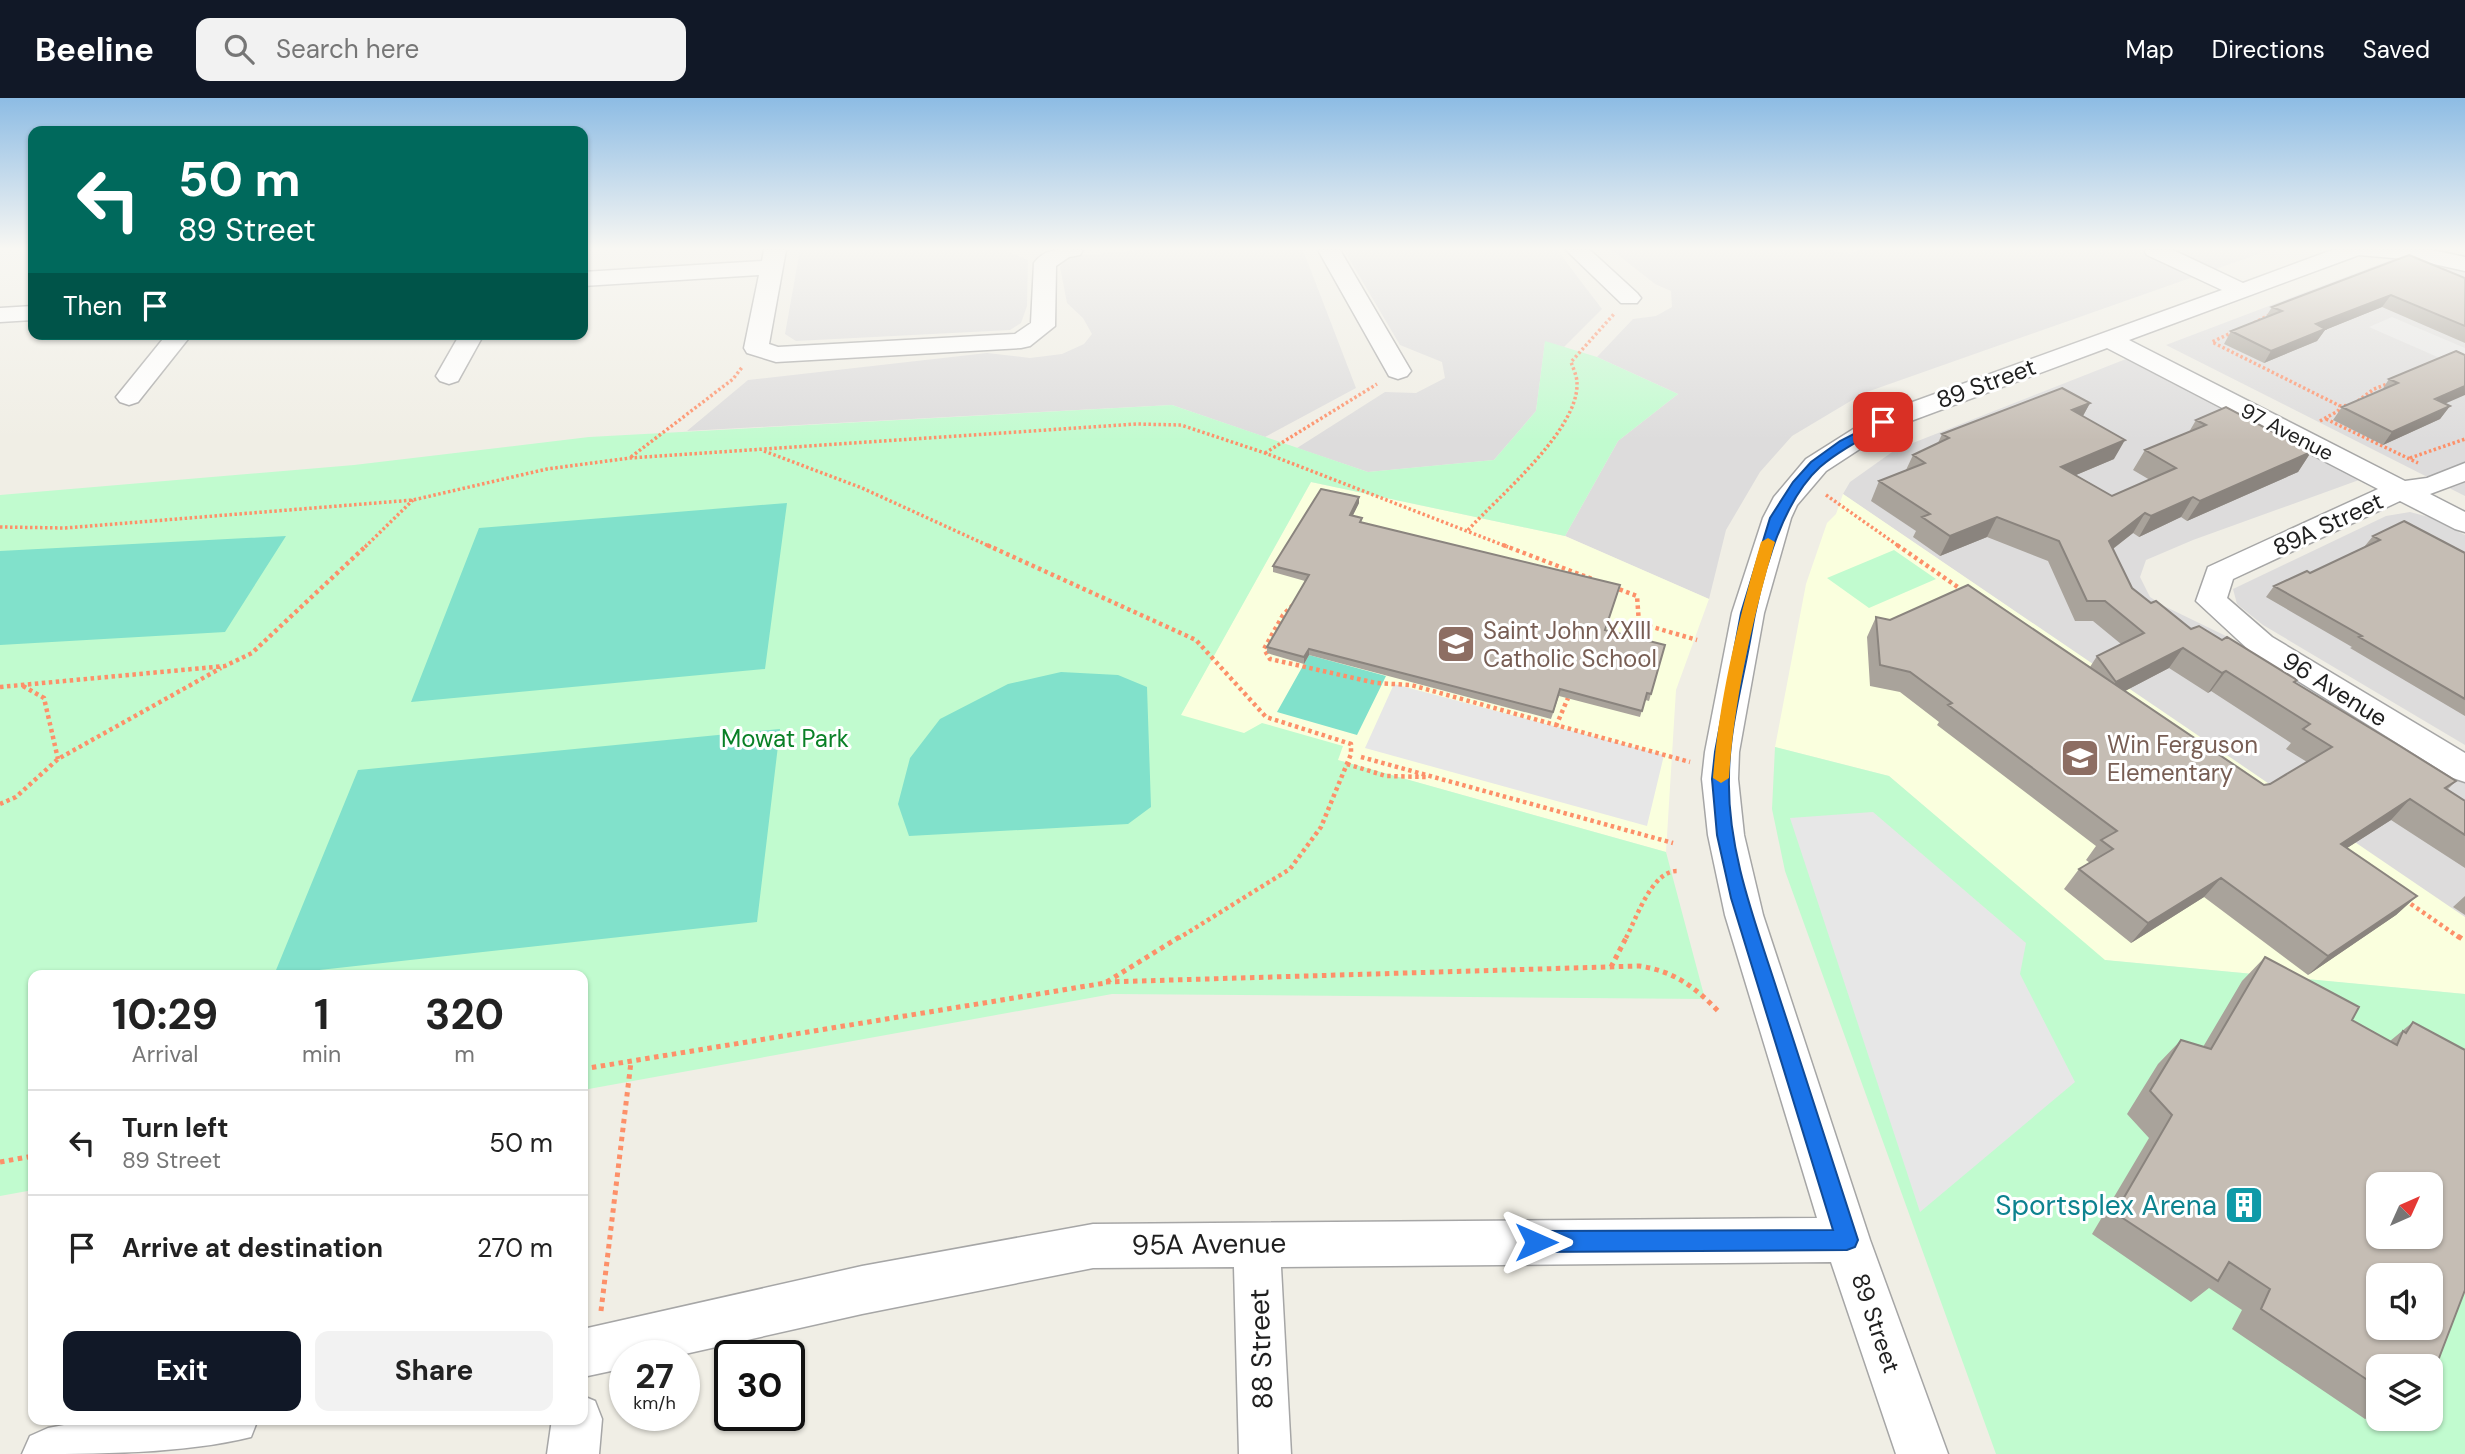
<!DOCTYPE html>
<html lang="en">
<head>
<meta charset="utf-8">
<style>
  :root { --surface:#fff; --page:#f2f2f2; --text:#222; --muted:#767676; --line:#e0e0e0; --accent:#111827 }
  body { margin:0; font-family:"DM Sans",sans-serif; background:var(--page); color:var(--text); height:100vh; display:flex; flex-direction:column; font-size:26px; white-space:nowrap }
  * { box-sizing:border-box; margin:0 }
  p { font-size:23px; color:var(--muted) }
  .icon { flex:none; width:38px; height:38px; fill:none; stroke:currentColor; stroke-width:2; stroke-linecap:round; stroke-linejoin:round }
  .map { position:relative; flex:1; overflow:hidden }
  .details { position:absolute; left:28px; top:872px; width:560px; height:455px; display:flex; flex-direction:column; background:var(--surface); border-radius:14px; box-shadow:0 2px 5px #0004 }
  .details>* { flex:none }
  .guide { position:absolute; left:28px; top:28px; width:560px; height:214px; border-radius:14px; box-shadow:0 2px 5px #0004; background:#00695c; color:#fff; overflow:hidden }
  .needle { width:46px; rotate:45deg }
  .tools { position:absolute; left:2366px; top:1074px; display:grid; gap:14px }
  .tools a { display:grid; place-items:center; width:77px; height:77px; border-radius:14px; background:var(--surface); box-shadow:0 2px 5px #0004; font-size:35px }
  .speed { position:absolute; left:609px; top:1242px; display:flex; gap:14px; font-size:35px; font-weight:700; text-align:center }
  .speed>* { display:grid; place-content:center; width:91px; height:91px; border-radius:50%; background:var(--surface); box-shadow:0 2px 5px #0004; line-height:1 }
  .speed small { font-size:18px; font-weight:400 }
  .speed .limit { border:4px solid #111; border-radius:10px; background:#fff; color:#111 }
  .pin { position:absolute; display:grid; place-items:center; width:60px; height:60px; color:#fff; margin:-30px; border-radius:14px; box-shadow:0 4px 10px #0006 }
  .me { position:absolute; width:77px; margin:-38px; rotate:90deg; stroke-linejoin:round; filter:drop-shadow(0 0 5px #0008) }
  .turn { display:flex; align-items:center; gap:24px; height:147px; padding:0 35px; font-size:32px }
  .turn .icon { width:91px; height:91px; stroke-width:2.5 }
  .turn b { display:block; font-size:49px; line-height:60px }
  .then { display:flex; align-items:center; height:66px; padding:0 35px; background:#0003; gap:14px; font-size:26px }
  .eta { display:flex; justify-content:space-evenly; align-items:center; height:119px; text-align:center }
  .eta b { font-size:42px; font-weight:700; line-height:49px }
  .action { display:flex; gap:14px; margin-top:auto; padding:14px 35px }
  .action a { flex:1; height:80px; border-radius:14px; background:var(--accent); color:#fff; font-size:28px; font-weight:700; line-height:80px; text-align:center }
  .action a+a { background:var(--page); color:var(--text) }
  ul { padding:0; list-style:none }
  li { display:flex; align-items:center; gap:21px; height:105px; padding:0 35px; border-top:2px solid var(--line) }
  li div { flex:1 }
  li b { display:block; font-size:26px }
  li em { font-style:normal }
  header { display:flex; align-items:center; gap:42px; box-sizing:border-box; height:98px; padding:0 35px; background:var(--accent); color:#fff }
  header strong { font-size:33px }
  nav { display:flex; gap:38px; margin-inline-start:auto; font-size:24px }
  .search { width:490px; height:63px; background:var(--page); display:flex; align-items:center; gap:18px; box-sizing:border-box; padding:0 24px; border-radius:14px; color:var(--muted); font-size:26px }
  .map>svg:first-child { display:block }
  .residential { fill:#dddcdc }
  .education { fill:#faffde }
  .park { fill:#c1fbcf; fill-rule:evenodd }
  .pitch { fill:#81e1cb }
  .parking { fill:#e7e7e7 }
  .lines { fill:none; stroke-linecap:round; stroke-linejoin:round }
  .minor-casing { stroke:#a6a6a6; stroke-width:3 }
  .path-far2 { stroke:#fd9069; stroke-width:3.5; stroke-dasharray:2.5 2.5; stroke-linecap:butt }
  .path-far1 { stroke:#fd9069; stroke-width:4.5; stroke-dasharray:3.5 3.5; stroke-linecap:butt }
  .path { stroke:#fd9069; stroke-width:5; stroke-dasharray:4.5 4.5; stroke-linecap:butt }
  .minor { fill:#fff; fill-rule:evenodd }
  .wall { fill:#a9a39b; fill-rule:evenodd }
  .shaded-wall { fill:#8a847e }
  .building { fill:#c5bdb4; stroke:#8a847e; stroke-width:2; fill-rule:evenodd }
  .route { fill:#1a73e8; stroke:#114b97; stroke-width:2 }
  .slow { fill:#f59e0b }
  .labels { text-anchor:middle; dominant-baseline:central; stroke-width:6; stroke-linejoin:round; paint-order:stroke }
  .far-street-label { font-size:21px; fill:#1f1f1f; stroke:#fff }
  .street-label { font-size:24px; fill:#1f1f1f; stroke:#fff }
  .education-label { font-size:24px; fill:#785e54; stroke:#fff; text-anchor:start }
  .park-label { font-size:24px; fill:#098026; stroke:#fff }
  .near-culture-label { font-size:28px; fill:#0d838f; stroke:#fff; text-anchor:end }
  .near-street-label { font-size:28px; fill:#1f1f1f; stroke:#fff }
</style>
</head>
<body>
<header>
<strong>Beeline</strong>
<div class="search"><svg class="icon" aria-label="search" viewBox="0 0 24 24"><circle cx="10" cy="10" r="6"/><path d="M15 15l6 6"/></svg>Search here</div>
<nav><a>Map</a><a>Directions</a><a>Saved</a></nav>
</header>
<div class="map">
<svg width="2465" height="1356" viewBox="0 0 2465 1356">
  <rect width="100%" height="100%" fill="#f0eee5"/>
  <path class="residential" d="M800 152H1010L1009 154 1028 162 1027 208 1021 225 1010 232 796 243 785 236Z
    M1140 152H1303L1356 290 1265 339 1172 307 687 333 748 282 987 255 1030 260 1062 256 1084 246 1092 236 1083 220 1067 205 1060 169 1064 159Z
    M1344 152H1557L1602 211 1564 249 1545 244 1536 313 1494 362 1368 374 1297 350 1385 294 1416 295 1445 280 1442 264 1400 247Z
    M1612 152H1828L1850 156 1859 152H2270L1864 295 1792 338 1760 374 1726 432 1709 501 1565 438 1618 343 1678 296 1597 259 1633 221 1656 218 1672 209 1671 193 1655 186Z
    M2401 158 2465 170V398L2166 247Z
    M2126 261 2359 382 2193 442 2146 462 2140 479 2150 499 2164 508 2228 539 2465 685V821L1843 396 1850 384 1895 352Z
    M2410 414 2429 419 2465 437V647L2263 527 2237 506 2233 491 2386 418Z"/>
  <path class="education" d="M1311 384 1565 438 1709 501 1676 592 1666 754 1180 618Z
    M1843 396 2465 819V896L2104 862 1889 678 1775 649 1806 486 1827 425 1836 416Z"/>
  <path class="park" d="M1545 243 1597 259 1678 296 1618 343 1565 438 1311 384 1181 617 1244 635 1262 625 1343 648 1338 662 1666 754 1705 901 1112 896 583 992V877H33V1092L0 1098V397L354 367 589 339 1172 307 1368 374 1494 362 1536 313Z
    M1894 452 1936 481 1869 510 1827 480Z
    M1775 649 1889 678 2105 862 2465 896V1356H1996L1785 773 1772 711ZM2378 1087H2431V1139H2378ZM2378 1178H2431V1230H2378ZM2378 1269H2431V1321H2378Z"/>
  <path class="pitch" d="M787 405 765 571 411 604 479 430Z
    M286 438 225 534 0 547V453Z
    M1309 557 1386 578 1357 637 1277 614Z
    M1061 574 1118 577 1147 589 1151 709 1128 726 909 738 898 706 910 660 940 621 1008 586Z
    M780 631 757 824 274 877 358 672Z"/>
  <path class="parking" d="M2392 219 2465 250V271L2369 229Z
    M1394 586 1664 657 1647 728 1365 650Z
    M1873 714 2026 845 2020 876 2075 984 1920 1114 1790 720Z"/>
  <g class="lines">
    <g class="minor-casing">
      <path id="minor" d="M764 152H786L769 246 778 249 1015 236 1031 225 1034 165C1046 148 1065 152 1083 152L1080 157 1069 159 1056 168 1055 228 1030 248 1021 250 776 264 747 255 744 250 759 177 583 188V174L762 163Z
        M1318 152H1340L1411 273 1407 278 1398 281 1389 278Z
        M1566 152H1590L1637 195 1641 200 1637 205H1621Z
        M2144 152H2173L2243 185 2332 152H2432L2465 159V173L2416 162 2359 157 2129 242 2405 383 2427 380 2465 365V383L2430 396 2465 414V434L2455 431 2400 403 2233 481 2227 500 2272 539 2465 655V684L2453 680 2250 553 2196 503 2208 469 2378 391 2107 250 1892 330 1826 373 1797 407 1791 420 1764 515 1739 654 1738 681 1744 737 1763 817 1870 1142 1948 1356H1896L1831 1164 1281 1169 1291 1356H1239L1234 1169 1093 1170 862 1216 676 1258H625V1270L583 1279V1231L862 1168 1093 1126 1817 1120 1725 817 1708 737 1702 681 1705 654 1732 515 1763 420 1774 399 1806 361 1874 318 2222 192 2147 157Z
        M33 208V222L0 224V210Z
        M167 236H192L138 304 129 307 120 304 116 299Z
        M460 236H484L458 283 449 286 440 283 436 278Z
        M583 1298 595 1303 602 1321 599 1356H547L552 1321H583Z
        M96 1321H258L251 1339C183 1356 95 1356 22 1356L30 1338 48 1330Z"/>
    </g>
    <path class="path-far2" d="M2254 225 2271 216
      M2233 234 2212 244 2340 308
      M2358 303 2374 291 2390 285
      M2326 321 2418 365
      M2320 323 2338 313 2340 308 2351 307
      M764 353 862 390 991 449
      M1265 355 1377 286
      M631 359 733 281 743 268
      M2410 360 2465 341
      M1826 397 1900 449
      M0 429 65 430 413 402 547 371 630 360 1136 326 1181 327 1265 355 1508 449
      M1468 432C1498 399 1579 332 1577 285 1577 278 1573 270 1571 264L1614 216
      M365 449 413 402"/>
    <path class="path-far1" d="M987 447 1196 542 1266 619 1351 646V656L1321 729 1290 771 1179 840
      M1503 447 1592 481
      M1897 447 1965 494
      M1613 489 1637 498 1639 525 1697 542
      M1293 507 1283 517 1264 551 1270 561 1376 585 1411 587 1690 664
      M23 588 44 600 58 661
      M0 589 225 568 252 555 367 447
      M1556 628 1568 600
      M1361 659 1673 745
      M1347 666 1386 678 1427 679
      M0 706 16 699 58 661 221 570
      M2405 802 2460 840
      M1626 840C1637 819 1652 773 1677 773"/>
    <path class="path" d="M2458 838 2465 843
      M1611 869 1627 838
      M1106 884 1639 868C1675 873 1696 890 1720 915
      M583 971 1105 885 1181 838
      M0 1064 33 1058
      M601 1213 631 964"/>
    <use href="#minor" class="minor"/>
  </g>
  <path class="wall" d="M2465 180V245L2382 209 2325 232 2317 243 2264 265 2224 246 2231 233 2265 220 2272 209Z
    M2389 281 2450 308 2440 321 2383 347 2333 322 2342 309 2382 292Z
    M2090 305 2083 318 2114 361 2076 377 2112 398 2150 382 2133 372 2145 352 2189 334 2196 322 2311 354 2298 374 2187 423 2181 419 2139 439 2133 435 2113 451 2132 490 2151 505 2191 531 2222 542 2297 582 2295 585 2456 683 2447 692 2465 703V770L2391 722 2347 750 2417 798 2396 817 2308 877 2204 799 2131 845 2064 791 2079 771 2090 765 2086 762 2096 748 1937 627 1939 624 1900 594 1870 588 1867 539 1876 519 2090 569 2097 558 2121 546 2093 523H2075L2048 463 1987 439 1940 458 1913 439 1916 433 1871 403 1879 383 1906 372 1913 357 1938 345 1942 336ZM2169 570 2208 595 2211 593 2291 645 2286 651 2307 664 2270 686 2264 687 2125 593Z
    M1359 399V405L1353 417 1362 424 1605 532 1665 547 1649 603 1645 602 1640 619 1559 598 1551 621 1309 557 1304 566 1267 555V549L1305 483 1273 474V468Z
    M2373 438 2465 455V618L2350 550 2352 549 2266 499 2274 488 2310 475 2364 449Z
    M2465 798V817L2453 809Z
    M2265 859 2352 922 2390 943 2413 924 2378 1269V1314L2365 1321 2232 1231 2242 1212 2209 1190 2191 1204 2092 1136 2149 1040 2127 1016 2158 966 2181 942 2203 949 2242 883Z"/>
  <path class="shaded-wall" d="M2391 197 2382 209 2325 232 2317 243 2264 265 2271 253 2316 226Z
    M2465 288V297L2426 314 2435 301Z
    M2090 305 2079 325 2072 312Z
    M2450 308 2440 321 2383 347 2392 334Z
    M2125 342 2114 361 2050 388 2061 369Z
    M2311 354 2298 374 2187 423 2200 403Z
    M1359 399V405L1350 423V417Z
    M2193 399 2181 419 2139 439 2151 418Z
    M2145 415 2133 435 2097 463 2109 443Z
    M1997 419 1987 439 1940 458 1950 438Z
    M2183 550 2169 570 2102 605 2116 584Z
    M1309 551V557L1304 566V559Z
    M2226 573 2211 593 2208 595 2222 575Z
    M2410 701 2391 722 2322 766 2341 746Z
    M2221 780 2204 799 2131 845 2148 825Z
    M2417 798 2396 817 2308 877 2328 858Z"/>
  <path class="building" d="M2409 157 2465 180V228L2391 197 2316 226 2325 231 2271 253 2231 233 2282 213 2272 209Z
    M2456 253 2465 257V288L2435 301 2450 308 2392 334 2342 309 2398 285 2389 281Z
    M2062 290 2090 305 2072 312 2125 342 2061 369 2112 398 2176 370 2145 352 2206 327 2196 322 2226 309 2311 354 2200 403 2193 399 2151 418 2145 415 2109 443 2132 490 2151 505 2156 503 2191 531 2199 528 2222 542 2227 539 2297 582 2294 584 2395 645 2456 683 2445 690 2465 703V737L2410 701 2341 746 2417 798 2328 858 2221 780 2148 825 2079 771 2113 751 2101 742 2117 733 1948 607 1952 605 1910 574 1880 567 1876 519 1890 522 1968 487 2264 687 2270 686 2332 649 2303 631 2310 626 2226 573 2222 575 2183 550 2116 584 2097 558 2144 535 2105 503H2087L2059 443 1997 419 1950 438 1922 419 1930 416 1879 383 1925 365 1913 357 1949 340 1942 336Z
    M1321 391 1359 399 1350 417 1362 420 1360 424 1620 487 1605 532 1665 547 1651 596 1647 595 1642 613 1560 591 1553 614 1309 551 1304 559 1267 549 1309 477 1273 468Z
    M2404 423 2465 455V601L2359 539 2362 538 2274 488 2307 473 2310 475 2380 442 2373 438Z
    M2265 859 2359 909 2352 922 2397 947 2403 933 2406 935 2413 924 2465 952V1192L2431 1281V1269H2378V1289L2261 1211 2270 1191 2229 1164 2218 1183 2115 1115 2172 1017 2150 993 2181 942 2211 951ZM2378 1087H2431V1139H2378ZM2378 1178H2431V1230H2378Z"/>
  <linearGradient id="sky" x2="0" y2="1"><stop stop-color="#8dbce4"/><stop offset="0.44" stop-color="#f8f7f3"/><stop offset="1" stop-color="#f8f7f3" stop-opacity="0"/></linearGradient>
  <rect width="2465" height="342" fill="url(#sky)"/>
  <path class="route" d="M1883 321 1887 322V327C1864 340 1840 352 1820 369 1779 406 1759 489 1750 543 1742 587 1729 634 1729 679 1727 753 1756 826 1778 895 1805 977 1831 1059 1858 1142L1855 1149 1847 1152 1536 1154 1529 1151 1526 1144 1529 1136 1536 1133 1833 1132 1731 800 1717 737 1712 681 1715 654 1741 515 1770 420 1793 384 1811 364 1840 343Z"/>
  <path class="slow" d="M1768 440 1775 444C1753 520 1734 600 1729 680L1721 685 1713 680C1719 600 1739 520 1761 444Z"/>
  <defs>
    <g id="school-square" transform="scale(2.0125)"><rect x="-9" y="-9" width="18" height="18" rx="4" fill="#8d6e63" stroke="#fff"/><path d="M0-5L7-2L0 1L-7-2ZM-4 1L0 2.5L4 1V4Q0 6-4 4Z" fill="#fff"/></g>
    <g id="building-square" transform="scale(2.0125)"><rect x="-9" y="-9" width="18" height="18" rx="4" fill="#0f9aa8" stroke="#fff"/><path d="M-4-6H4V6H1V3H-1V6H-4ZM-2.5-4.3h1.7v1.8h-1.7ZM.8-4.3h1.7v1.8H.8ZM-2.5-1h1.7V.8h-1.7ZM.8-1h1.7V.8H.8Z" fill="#fff"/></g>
  </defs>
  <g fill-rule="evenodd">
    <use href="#school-square" x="1456" y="546"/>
    <use href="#school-square" x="2080" y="660"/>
    <use href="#building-square" x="2244" y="1107"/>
  </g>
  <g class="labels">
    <g class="far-street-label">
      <text transform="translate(2287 334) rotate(27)">97 Avenue</text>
    </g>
    <g class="street-label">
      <text transform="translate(1986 285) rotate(-20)">89 Street</text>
      <text transform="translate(2328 426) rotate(-25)">89A Street</text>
      <text transform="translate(2335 591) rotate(32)">96 Avenue</text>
      <text transform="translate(1876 1225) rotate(71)">89 Street</text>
    </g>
    <g class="education-label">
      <text x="1483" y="532">Saint John XXIII<tspan x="1483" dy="28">Catholic School</tspan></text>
      <text x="2107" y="646">Win Ferguson<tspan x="2107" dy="28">Elementary</tspan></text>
    </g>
    <g class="park-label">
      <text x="785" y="640">Mowat Park</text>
    </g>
    <g class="near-culture-label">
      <text x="2217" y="1107">Sportsplex Arena</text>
    </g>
    <g class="near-street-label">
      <text transform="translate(1209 1146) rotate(-1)">95A Avenue</text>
      <text transform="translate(1261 1251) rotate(-92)">88 Street</text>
    </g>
  </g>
</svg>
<div class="tools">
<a><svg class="needle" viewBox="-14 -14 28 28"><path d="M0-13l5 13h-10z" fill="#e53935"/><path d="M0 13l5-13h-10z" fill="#767676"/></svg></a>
<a><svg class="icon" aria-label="sound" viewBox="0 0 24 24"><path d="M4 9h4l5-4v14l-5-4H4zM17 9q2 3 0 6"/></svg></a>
<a><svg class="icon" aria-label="layers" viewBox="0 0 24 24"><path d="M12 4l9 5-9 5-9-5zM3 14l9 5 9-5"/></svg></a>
</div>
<div class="speed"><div>27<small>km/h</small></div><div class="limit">30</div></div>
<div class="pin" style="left:1883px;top:324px;background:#d93025"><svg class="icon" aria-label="arrive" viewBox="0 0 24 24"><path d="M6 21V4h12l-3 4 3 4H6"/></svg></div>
<svg class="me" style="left:1536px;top:1144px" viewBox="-20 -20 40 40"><path d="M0-17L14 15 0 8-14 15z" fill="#1a73e8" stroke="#fff" stroke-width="4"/></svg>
<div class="guide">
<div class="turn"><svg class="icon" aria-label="left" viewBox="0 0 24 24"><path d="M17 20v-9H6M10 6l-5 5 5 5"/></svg><div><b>50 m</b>89 Street</div></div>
<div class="then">Then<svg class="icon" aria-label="arrive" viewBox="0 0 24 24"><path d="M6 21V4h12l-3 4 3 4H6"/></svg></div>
</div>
<section class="details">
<div class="eta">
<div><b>10:29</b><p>Arrival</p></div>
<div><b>1</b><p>min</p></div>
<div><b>320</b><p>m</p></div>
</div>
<ul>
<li><svg class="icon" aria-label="left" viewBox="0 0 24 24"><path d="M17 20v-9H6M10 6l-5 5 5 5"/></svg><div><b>Turn left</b><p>89 Street</p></div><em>50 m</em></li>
<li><svg class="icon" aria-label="arrive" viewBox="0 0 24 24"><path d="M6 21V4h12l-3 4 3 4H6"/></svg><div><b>Arrive at destination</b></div><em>270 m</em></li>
</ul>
<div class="action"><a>Exit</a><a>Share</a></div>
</section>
</div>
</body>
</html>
